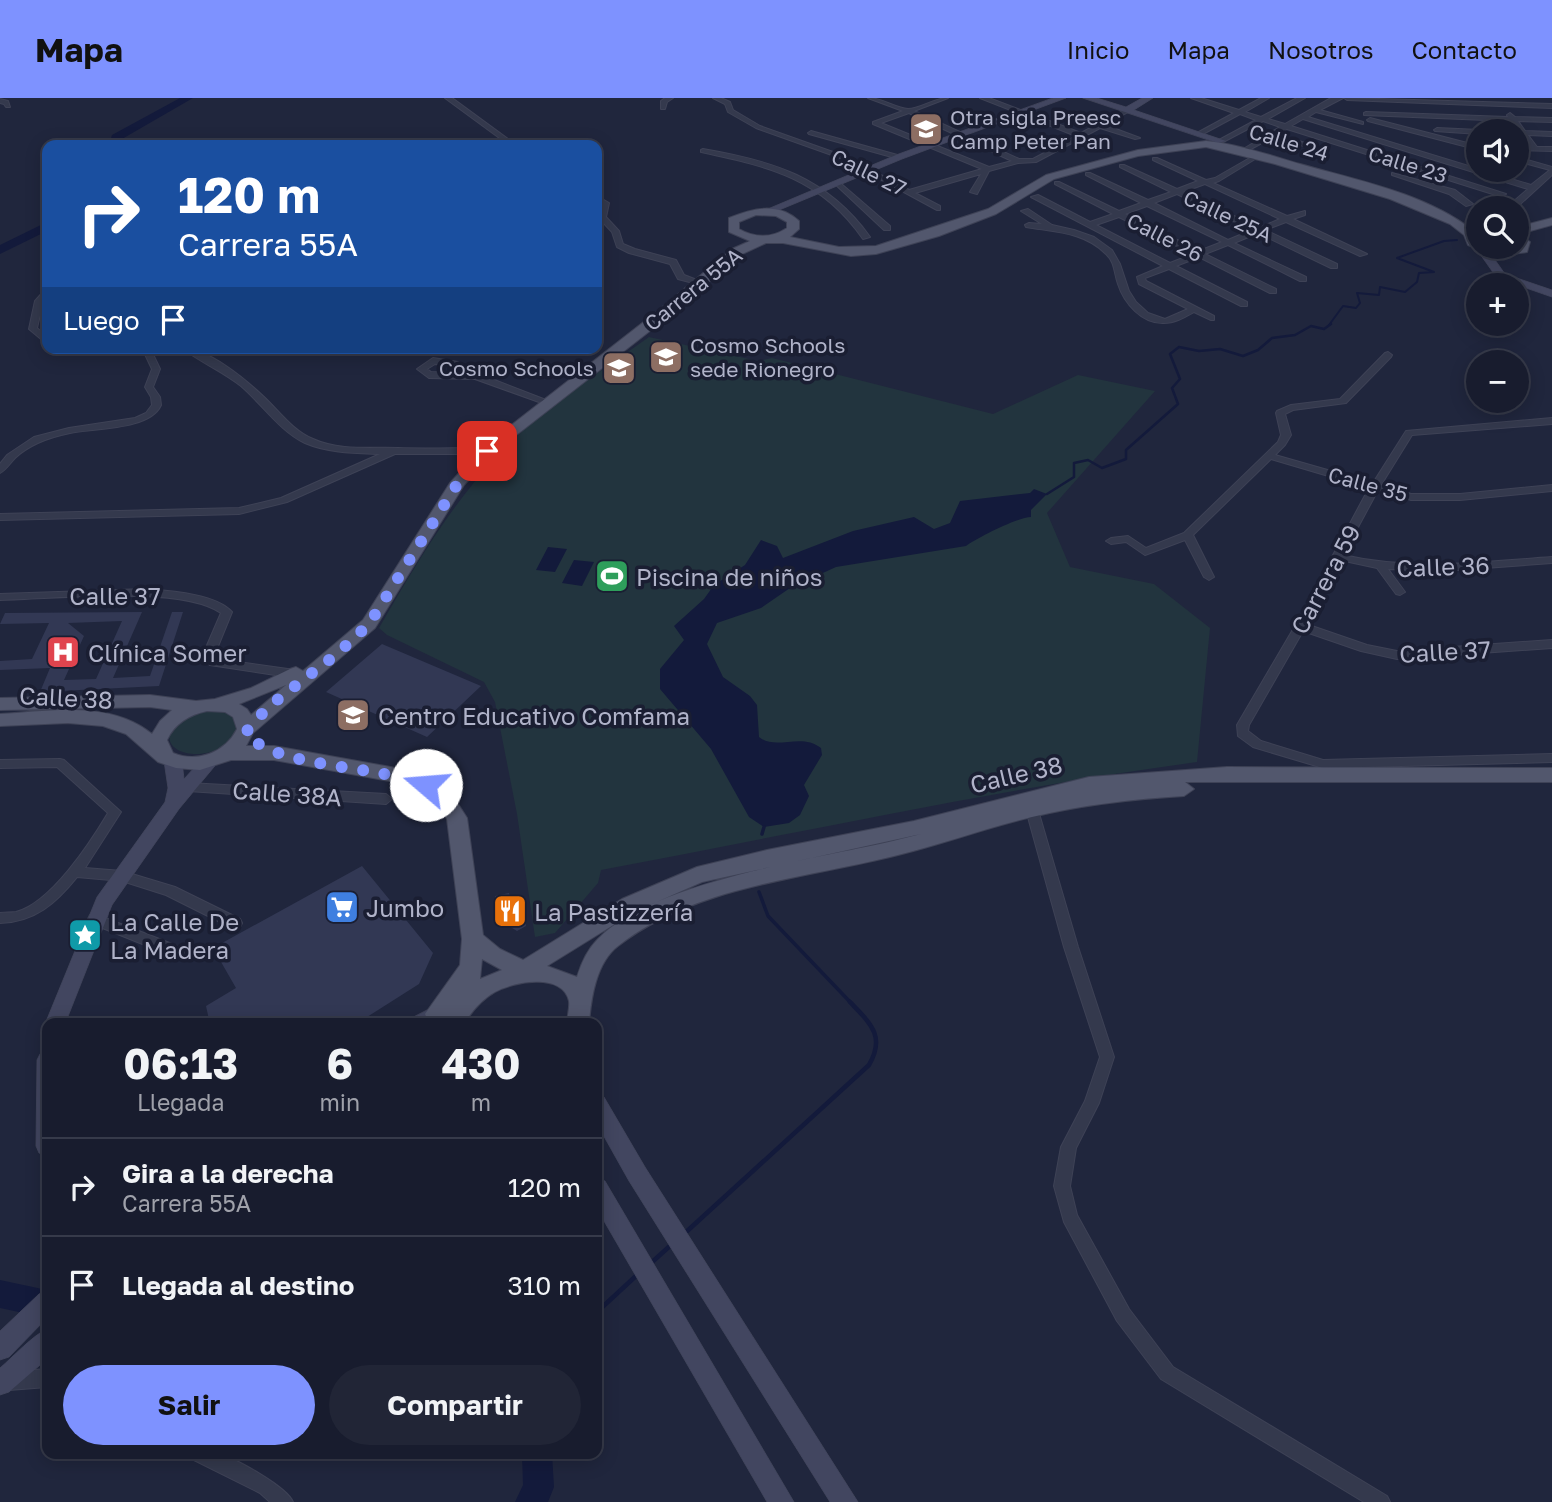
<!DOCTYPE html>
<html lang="es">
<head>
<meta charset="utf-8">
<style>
  :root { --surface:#181c2e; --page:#212536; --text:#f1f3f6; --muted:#9fa1aa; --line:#363a4a; --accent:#7e92ff }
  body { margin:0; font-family:"Golos Text",sans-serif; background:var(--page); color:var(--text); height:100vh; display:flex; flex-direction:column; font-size:26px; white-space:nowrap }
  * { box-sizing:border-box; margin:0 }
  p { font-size:23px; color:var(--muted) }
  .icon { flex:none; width:38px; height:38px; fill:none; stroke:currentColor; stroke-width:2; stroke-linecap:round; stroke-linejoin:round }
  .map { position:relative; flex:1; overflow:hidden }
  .details { position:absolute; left:42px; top:920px; width:560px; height:441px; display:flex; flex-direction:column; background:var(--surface); border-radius:14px; box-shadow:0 4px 18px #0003,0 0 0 2px var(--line) }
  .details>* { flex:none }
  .top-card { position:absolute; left:42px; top:42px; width:560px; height:214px; border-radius:14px; box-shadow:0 4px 18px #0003,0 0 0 2px var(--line); background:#1a4fa0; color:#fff; overflow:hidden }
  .buttons { position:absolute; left:1466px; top:21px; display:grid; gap:14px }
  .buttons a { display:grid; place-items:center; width:63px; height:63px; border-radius:50%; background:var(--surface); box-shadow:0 4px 18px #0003,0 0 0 2px var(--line); font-size:35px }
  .pin { position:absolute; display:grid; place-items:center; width:60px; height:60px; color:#fff; margin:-30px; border-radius:14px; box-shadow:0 4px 10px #0006 }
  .me { position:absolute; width:77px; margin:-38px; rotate:288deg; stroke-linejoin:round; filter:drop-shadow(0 0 5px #0008) }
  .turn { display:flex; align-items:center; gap:24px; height:147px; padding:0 21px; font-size:32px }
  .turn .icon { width:91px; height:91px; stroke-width:2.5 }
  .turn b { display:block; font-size:49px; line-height:60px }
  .then { display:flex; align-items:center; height:66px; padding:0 21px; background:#0003; gap:14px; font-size:26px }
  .eta { display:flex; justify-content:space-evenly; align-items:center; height:119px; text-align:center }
  .eta b { font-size:42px; font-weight:700; line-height:49px }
  .cta { display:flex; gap:14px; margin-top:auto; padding:14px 21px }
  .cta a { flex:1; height:80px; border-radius:42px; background:var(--accent); color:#111; font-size:28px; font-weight:700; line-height:80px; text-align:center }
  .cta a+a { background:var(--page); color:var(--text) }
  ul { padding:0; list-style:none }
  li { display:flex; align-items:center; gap:21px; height:98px; padding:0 21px; border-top:2px solid var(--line) }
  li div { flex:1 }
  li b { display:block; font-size:26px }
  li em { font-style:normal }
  header { display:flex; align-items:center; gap:42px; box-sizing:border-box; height:98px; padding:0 35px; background:var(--accent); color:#111 }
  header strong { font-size:33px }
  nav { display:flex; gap:38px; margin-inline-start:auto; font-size:24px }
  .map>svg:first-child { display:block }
  .green { fill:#22343e }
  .water { fill:#131a3b }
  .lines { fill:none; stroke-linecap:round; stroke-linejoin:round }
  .stream-far3 { stroke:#131a3b; stroke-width:2 }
  .stream-far2 { stroke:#131a3b; stroke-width:2.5 }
  .stream-far1 { stroke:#131a3b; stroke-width:3.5 }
  .stream { stroke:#131a3b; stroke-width:4.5 }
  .river { fill:#131a3b; fill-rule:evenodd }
  .building { fill:#323854; fill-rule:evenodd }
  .street-casing { stroke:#3e4256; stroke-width:2 }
  .secondary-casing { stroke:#3e4256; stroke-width:1 }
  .primary-casing { stroke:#3e4256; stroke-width:2 }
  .street { fill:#34394d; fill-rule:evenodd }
  .secondary { fill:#424660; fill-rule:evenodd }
  .primary { fill:#52576d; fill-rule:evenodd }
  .route { stroke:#7e92ff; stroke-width:12; stroke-dasharray:0 21.6 }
  .labels { text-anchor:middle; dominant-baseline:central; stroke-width:7; stroke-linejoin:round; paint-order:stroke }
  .far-poi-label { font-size:21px; fill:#b0b3c9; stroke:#1a1e32; text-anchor:start }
  .far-street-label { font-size:21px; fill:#b0b3c9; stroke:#1a1e32 }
  .street-label { font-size:24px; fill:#b0b3c9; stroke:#1a1e32 }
  .poi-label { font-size:24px; fill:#b0b3c9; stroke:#1a1e32; text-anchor:start }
</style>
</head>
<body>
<header>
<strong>Mapa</strong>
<nav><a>Inicio</a><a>Mapa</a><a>Nosotros</a><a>Contacto</a></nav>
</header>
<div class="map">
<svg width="1552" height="1404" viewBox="0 0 1552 1404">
  <rect width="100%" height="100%" fill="#20263d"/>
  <path class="green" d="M649 239 758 263 772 260 993 316 1078 277 1155 293 1047 415 1070 469 1154 486 1210 530 1197 664C997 691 799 735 601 772L598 785 555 835 535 839 517 716 495 604 484 584 387 537 379 530C413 471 450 408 497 358 541 311 597 276 649 239Z
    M205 610 229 613 239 627C220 683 116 647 205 610Z"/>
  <path class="water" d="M1034 391 1047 396 1031 412V419C1018 419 977 440 966 448L836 469 790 490 761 510 717 525 707 546 723 579 750 598 757 607 759 639C776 653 801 634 821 650L822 657 804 687 809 698 800 717 789 725 764 729 749 719 711 651 660 591V571L684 542 674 528 704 501 714 487 745 467 761 442 777 448 783 460 853 433 914 419 934 431 950 425 960 403 1030 395Z
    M548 449 567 451 555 474 536 472Z
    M574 462 594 464 582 488 562 485Z"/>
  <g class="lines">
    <path class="stream-far3" d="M1329 227 1343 208 1356 210 1360 205 1357 195 1379 197 1380 189 1405 194 1417 184 1419 175 1434 174 1397 160 1444 143 1457 142"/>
    <path class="stream-far2" d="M1047 396 1074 379V365L1088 362 1102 370 1126 361V352L1178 306 1172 290 1180 281 1170 256 1179 249 1199 253 1220 251 1243 258 1258 252 1272 240 1295 237 1311 228 1324 231 1331 226"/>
    <path class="stream-far1" d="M762 736 764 729
      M759 794 768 818 852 906"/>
    <path class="stream" d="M685 1135 869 967C886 938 870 925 850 904
      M651 1165 671 1147
      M597 1214 637 1177"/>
    <path class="river" d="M180 0H193L122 41 121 47H109L112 37Z
      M47 124V133L0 156V147Z
      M0 1182 47 1192V1220L0 1210Z
      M522 1356H552L554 1389 548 1404H515L523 1387Z"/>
  </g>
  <path class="building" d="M142 514 113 580 150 578 172 514H183L159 588 40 594 50 570 0 572V563L32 561 49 525 0 526 5 515ZM122 523 96 581 64 582 84 538 68 525Z
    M382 546 481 588 427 639 326 594Z
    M362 768 433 855 419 886 356 926H210L206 908 236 890 213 850Z
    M509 795 510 799 521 805 526 828 517 833 497 821 495 798Z"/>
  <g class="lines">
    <g class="street-casing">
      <path id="street" d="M445 0H452L516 47H509Z
        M665 0H673L667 4 665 11H661V3Z
        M713 0H721L730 4 733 12 760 28 847 59 909 92 982 71 873 26V24L903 13 868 0C883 0 895 10 908 11 920 11 934 0 948 0L914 13 1019 61H1033L1076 38 980 0H989L1081 35 1124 12H1128V14L1105 27 1140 40 1135 41 1100 30 1036 64 1018 65 989 73 977 96 970 94 981 76 915 95 940 108V112H937L843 61 756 30 728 14 725 6ZM909 15 1012 63 989 69 881 25Z
        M1191 0H1201L1239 12 1261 0H1269L1245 14 1261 19 1297 0H1305L1268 21 1285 26 1331 0H1343L1320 12 1363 24V26L1316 14 1308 19 1531 87 1550 72 1517 63V59L1552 69V77L1518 108 1514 110H1506L1528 91 1303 21 1291 28 1506 96 1499 98 1287 31 1278 36 1317 49 1314 51 1273 39 1249 52H1245V50L1280 29 1263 23 1223 44H1219V42L1256 22 1240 16 1201 37H1197V35L1234 15Z
        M1344 0 1552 6V10L1347 2Z
        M0 1 8 3 10 9H6L4 6 0 5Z
        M1366 14 1508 19 1507 17 1510 15 1515 19 1552 20V24L1518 23 1525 33 1552 34V38L1528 37 1537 49H1552V53L1517 52V48H1530L1521 37H1517L1518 33 1511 23 1364 17V15Z
        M1370 20 1479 48V52L1368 23 1367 22Z
        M1437 30 1479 32 1482 33H1479V36L1435 33 1434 32Z
        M811 33 901 58 902 59 899 61 809 36 808 35Z
        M703 51C773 63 827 79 870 139L863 141C821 80 770 69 701 54V52Z
        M1255 57 1260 58 1219 83 1213 85 1287 118 1305 113V117L1293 121 1367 156 1360 158 1286 124 1265 132 1337 166V170H1331L1258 135 1234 145 1306 179V183H1300L1228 147 1205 156 1276 191V195H1270L1199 159 1176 168 1247 204V208H1241L1169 171 1145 180 1146 183 1214 218V222H1211L1194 214C1185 219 1175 225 1164 225 1142 226 1124 205 1118 186 1114 175 1115 164 1106 156 1085 134 1055 134 1026 129L1025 127 1029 125 1042 126 1021 113 1028 111 1052 127 1074 132 1094 139 1112 152 1120 166 1129 193 1136 204 1148 215 1165 221 1188 211 1139 186 1137 179 1163 168 1031 99 1038 97 1090 124 1113 116 1055 86V84H1059L1119 113 1141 105 1086 77V75H1090L1148 102 1171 94 1120 69V67H1124L1177 91 1198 83 1153 62V60H1157L1206 82 1215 80ZM1205 86 1280 121 1259 130 1183 94ZM1177 96 1252 132 1228 142 1154 105ZM1147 108 1222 144 1199 153 1125 116ZM1119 119 1193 156 1170 165 1096 127Z
        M1392 75 1455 92 1473 106 1466 108 1449 96 1392 77Z
        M835 84H839L890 128V132H884L835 86Z
        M597 98 609 105 606 119 619 133 623 146 635 151 676 162 684 177 697 182V186L678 181 670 166 629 155 617 149 612 134 598 119 601 106 597 103Z
        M1479 121V125L1470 127 1466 125Z
        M44 193H47V199L43 204 37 230 47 239V246L29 231 35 203Z
        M142 250H150L160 271 153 289 160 299 161 307C150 332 95 330 70 335 50 339 30 346 15 360 10 365 7 371 0 375V366L7 357 34 339 69 330 135 320 146 315 152 307 151 299 145 289 152 271Z
        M182 250C208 250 245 281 264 299 279 313 293 333 313 341 339 353 371 349 398 350 425 351 452 350 479 350L484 353 479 356H395L287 404 239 416 0 422V416L239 410 281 400 380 356C356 355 328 355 305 345 280 333 262 306 241 288 222 273 200 264 182 250Z
        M1388 254 1392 257 1391 259 1346 305 1293 312 1285 316 1291 337 1285 347 1275 357 1373 385 1406 333 1552 320V326L1412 337 1381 387 1411 396H1460L1552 387V393L1460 402H1411L1378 392 1343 457C1412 473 1482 464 1552 459V465L1444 473 1388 471 1405 494 1400 497 1396 496 1377 470 1340 462 1306 526 1367 547 1397 553 1552 542V550L1397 561 1361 553 1303 533 1249 627 1248 633 1261 643 1323 662 1552 656V664L1323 670 1253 649 1238 638 1237 627 1295 528 1369 390 1271 361 1193 437 1214 479 1209 482 1204 479 1185 442 1145 457 1126 444 1111 446 1106 443 1111 440 1128 438 1146 450 1184 435 1278 344 1281 337 1276 315 1277 313 1291 307 1340 301 1385 255Z
        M433 260 458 264 479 276 546 302 539 304 475 281 429 280 417 271ZM435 266 453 268 465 275 431 274 427 271Z
        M146 491C170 493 216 496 232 514L214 558 217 561 295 572 301 576 295 580 210 567 202 559 221 515C181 487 52 501 0 502V496Z
        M60 661 64 662 121 714 85 770 122 773 175 789 240 821 242 825 240 829 235 830 230 829 166 797 122 783 77 779C56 805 35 824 0 825V815C5 814 11 815 16 814 51 805 90 745 108 715L57 669 0 670V662Z
        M188 685 386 696 392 701 386 706 188 693 182 689Z
        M1032 707 1038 712 1078 849 1114 959 1099 1005 1076 1050 1070 1088 1077 1117 1129 1211 1173 1269 1387 1398 1390 1404H1364L1161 1281 1117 1223 1064 1124 1054 1088 1061 1049 1085 1003 1100 959 1064 849 1026 712Z
        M95 816 185 851 187 855 185 859 180 861 90 825 88 821 90 817Z
        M47 1271V1289L9 1292 3 1289 0 1283 3 1277 9 1274Z
        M191 1356C200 1356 211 1354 219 1356 235 1360 287 1389 293 1404H270L260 1395 194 1362Z"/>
    </g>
    <g class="secondary-casing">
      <path id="secondary" d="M1053 0H1066L902 61 772 115 763 113 896 57Z
        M1083 0H1097L1126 9 1142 0H1153L1134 12 1226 43 1218 45Z
        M1479 146V149H1486L1505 176 1552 192V199L1497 180 1475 149Z
        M173 657 182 663 184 681 204 659H216L219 663 179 711 112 807 65 926H47V931L45 926 97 799 165 704 168 690 164 663Z
        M447 902 454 905 457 911C448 929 426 926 409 926L412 920Z
        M47 953V1058L39 1055 36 1048 37 962 40 956Z
        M597 997 604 999 645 1069 858 1404H830L629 1083 597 1026Z
        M597 1080 605 1083 794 1404H767L597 1111Z
        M47 1192V1220L9 1259 0 1262V1233L39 1196Z
        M47 1231V1261L9 1294 0 1297V1270C13 1259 33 1237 47 1231Z"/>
    </g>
    <g class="primary-casing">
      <path id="primary" d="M1206 43C1238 46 1269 57 1300 66 1356 82 1424 95 1471 131L1479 129 1476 137 1479 149 1514 150 1517 149V129L1552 120V127L1519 136 1530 144 1527 154 1497 158 1468 147 1464 137 1450 126 1390 101 1275 66 1206 49 1138 58 1054 81 996 116 939 138 876 156 851 158 783 145H766L740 157 669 218 492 356 464 387 375 530 253 635 246 648H274L396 670 433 682 449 692 467 720 483 837 500 851 523 862 622 801 697 769 767 752 914 723 1089 679 1227 669 1552 670V684H1185L1194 691 1184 698C1133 701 1082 707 1032 719 985 730 940 747 894 758 802 781 695 788 618 848 596 865 591 900 589 926H567C567 919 570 910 569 903 562 874 513 884 495 894 481 902 472 913 464 926H441L442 923 436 925 428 923 425 916 460 867 462 841 447 721 435 702 419 692 395 684 274 662H231L200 672 176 670 158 664 126 636 103 628 68 625 0 628V616C49 613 111 602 152 636L160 623 172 612 150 609 0 612V600L150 597 196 603 215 601 251 590 290 571 296 569 303 573 363 522 450 385 482 350 659 212 732 151 750 143 729 134V120C753 110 778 104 799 123V131L790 139 839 149 876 148 988 111 1046 77 1138 52ZM756 117 776 118 787 124V130C772 140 755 140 739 131V124ZM286 587 251 617 247 611 239 606ZM207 613 225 614 233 619 237 631C225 655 197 665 173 655L167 642C175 625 189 617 207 613ZM921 736 893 743C815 761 652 784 597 842 587 852 581 866 577 879L547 868 636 813 702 784ZM482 861 502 872 480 881Z"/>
    </g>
    <use href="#street" class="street"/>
    <use href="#secondary" class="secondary"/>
    <use href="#primary" class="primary"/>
  </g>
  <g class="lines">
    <path class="route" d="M426 687C378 667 277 671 245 635L268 609 338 555 369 526 458 385 487 353"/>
  </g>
  <defs>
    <g id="school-square" transform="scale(1.75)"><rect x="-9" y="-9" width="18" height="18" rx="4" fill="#8d6e63" stroke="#1a1e32"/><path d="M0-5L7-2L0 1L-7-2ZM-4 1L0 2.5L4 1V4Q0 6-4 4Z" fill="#fff"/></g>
    <g id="university-square" transform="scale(1.75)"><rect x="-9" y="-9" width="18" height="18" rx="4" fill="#8d6e63" stroke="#1a1e32"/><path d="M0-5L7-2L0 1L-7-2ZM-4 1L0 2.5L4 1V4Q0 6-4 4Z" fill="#fff"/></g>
    <g id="stadium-square" transform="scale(1.75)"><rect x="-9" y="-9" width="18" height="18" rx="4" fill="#2e9e5b" stroke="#1a1e32"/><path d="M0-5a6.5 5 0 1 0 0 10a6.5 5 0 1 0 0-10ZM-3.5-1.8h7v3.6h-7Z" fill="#fff"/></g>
    <g id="hospital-square" transform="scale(1.75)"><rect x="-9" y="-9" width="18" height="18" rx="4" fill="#e0444e" stroke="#1a1e32"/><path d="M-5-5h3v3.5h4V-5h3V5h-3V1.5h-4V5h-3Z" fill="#fff"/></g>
    <g id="supermarket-square" transform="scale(1.75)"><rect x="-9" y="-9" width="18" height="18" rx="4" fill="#3f7fe0" stroke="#1a1e32"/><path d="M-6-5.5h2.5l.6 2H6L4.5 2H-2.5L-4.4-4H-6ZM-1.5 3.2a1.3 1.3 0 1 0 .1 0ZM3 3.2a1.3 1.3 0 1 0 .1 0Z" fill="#fff"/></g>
    <g id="restaurant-square" transform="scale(1.75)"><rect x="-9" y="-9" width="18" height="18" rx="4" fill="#e8710a" stroke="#1a1e32"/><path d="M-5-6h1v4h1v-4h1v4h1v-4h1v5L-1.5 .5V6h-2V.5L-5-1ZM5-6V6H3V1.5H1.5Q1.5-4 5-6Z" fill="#fff"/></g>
    <g id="sight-square" transform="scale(1.75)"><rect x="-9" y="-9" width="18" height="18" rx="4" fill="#0f9aa8" stroke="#1a1e32"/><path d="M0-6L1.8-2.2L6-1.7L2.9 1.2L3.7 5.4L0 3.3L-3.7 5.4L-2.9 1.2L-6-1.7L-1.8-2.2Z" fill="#fff"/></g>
  </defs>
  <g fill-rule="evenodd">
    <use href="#school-square" x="926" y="31"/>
    <use href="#university-square" x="666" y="259"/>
    <use href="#university-square" x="619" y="270"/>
    <use href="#stadium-square" x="612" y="478"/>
    <use href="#hospital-square" x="63" y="554"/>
    <use href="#school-square" x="353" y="617"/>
    <use href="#supermarket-square" x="342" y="809"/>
    <use href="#restaurant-square" x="510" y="813"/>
    <use href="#sight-square" x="85" y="837"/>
  </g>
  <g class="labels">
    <g class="far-poi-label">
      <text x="950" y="19">Otra sigla Preesc<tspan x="950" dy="24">Camp Peter Pan</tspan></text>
      <text x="690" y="247">Cosmo Schools<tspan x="690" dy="24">sede Rionegro</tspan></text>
      <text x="594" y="270" text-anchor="end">Cosmo Schools</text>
    </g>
    <g class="far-street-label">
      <text transform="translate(1289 44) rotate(17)">Calle 24</text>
      <text transform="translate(1408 66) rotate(17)">Calle 23</text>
      <text transform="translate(869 74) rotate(26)">Calle 27</text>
      <text transform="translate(1228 118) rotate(25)">Calle 25A</text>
      <text transform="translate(1165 139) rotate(27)">Calle 26</text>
      <text transform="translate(693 191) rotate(-39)">Carrera 55A</text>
      <text transform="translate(1368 386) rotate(15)">Calle 35</text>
    </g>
    <g class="street-label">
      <text transform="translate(1443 468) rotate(-2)">Calle 36</text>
      <text transform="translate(1325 481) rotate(-62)">Carrera 59</text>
      <text x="115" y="497">Calle 37</text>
      <text transform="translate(1445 553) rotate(-3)">Calle 37</text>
      <text transform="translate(66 599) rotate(3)">Calle 38</text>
      <text transform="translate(1016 676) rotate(-13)">Calle 38</text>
      <text transform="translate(287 695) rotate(4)">Calle 38A</text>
    </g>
    <g class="poi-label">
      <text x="636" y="478">Piscina de niños</text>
      <text x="88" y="554">Clínica Somer</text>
      <text x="378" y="617">Centro Educativo Comfama</text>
      <text x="366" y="809">Jumbo</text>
      <text x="534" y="813">La Pastizzería</text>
      <text x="110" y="823">La Calle De<tspan x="110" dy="28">La Madera</tspan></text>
    </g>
  </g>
</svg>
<div class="buttons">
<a><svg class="icon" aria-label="sound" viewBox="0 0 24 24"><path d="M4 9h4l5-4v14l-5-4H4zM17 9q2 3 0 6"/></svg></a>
<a><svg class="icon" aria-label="search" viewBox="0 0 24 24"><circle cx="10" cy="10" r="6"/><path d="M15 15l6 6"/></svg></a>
<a>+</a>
<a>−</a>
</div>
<div class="pin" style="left:487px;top:353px;background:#d93025"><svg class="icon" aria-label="arrive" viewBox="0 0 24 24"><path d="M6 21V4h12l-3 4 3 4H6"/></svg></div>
<svg class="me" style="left:426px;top:687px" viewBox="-20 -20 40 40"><circle r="19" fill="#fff"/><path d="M0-13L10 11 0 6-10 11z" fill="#7e92ff"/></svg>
<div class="top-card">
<div class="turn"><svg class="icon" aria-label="right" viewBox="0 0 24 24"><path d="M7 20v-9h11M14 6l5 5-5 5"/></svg><div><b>120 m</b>Carrera 55A</div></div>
<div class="then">Luego<svg class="icon" aria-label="arrive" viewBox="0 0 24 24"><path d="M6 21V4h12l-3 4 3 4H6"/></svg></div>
</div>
<section class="details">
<div class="eta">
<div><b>06:13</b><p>Llegada</p></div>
<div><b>6</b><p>min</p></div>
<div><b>430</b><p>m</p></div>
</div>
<ul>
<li><svg class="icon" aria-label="right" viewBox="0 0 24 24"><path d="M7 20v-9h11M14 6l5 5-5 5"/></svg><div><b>Gira a la derecha</b><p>Carrera 55A</p></div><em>120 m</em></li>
<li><svg class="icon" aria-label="arrive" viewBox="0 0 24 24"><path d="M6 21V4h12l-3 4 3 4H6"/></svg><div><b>Llegada al destino</b></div><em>310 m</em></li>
</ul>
<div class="cta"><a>Salir</a><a>Compartir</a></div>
</section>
</div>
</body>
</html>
